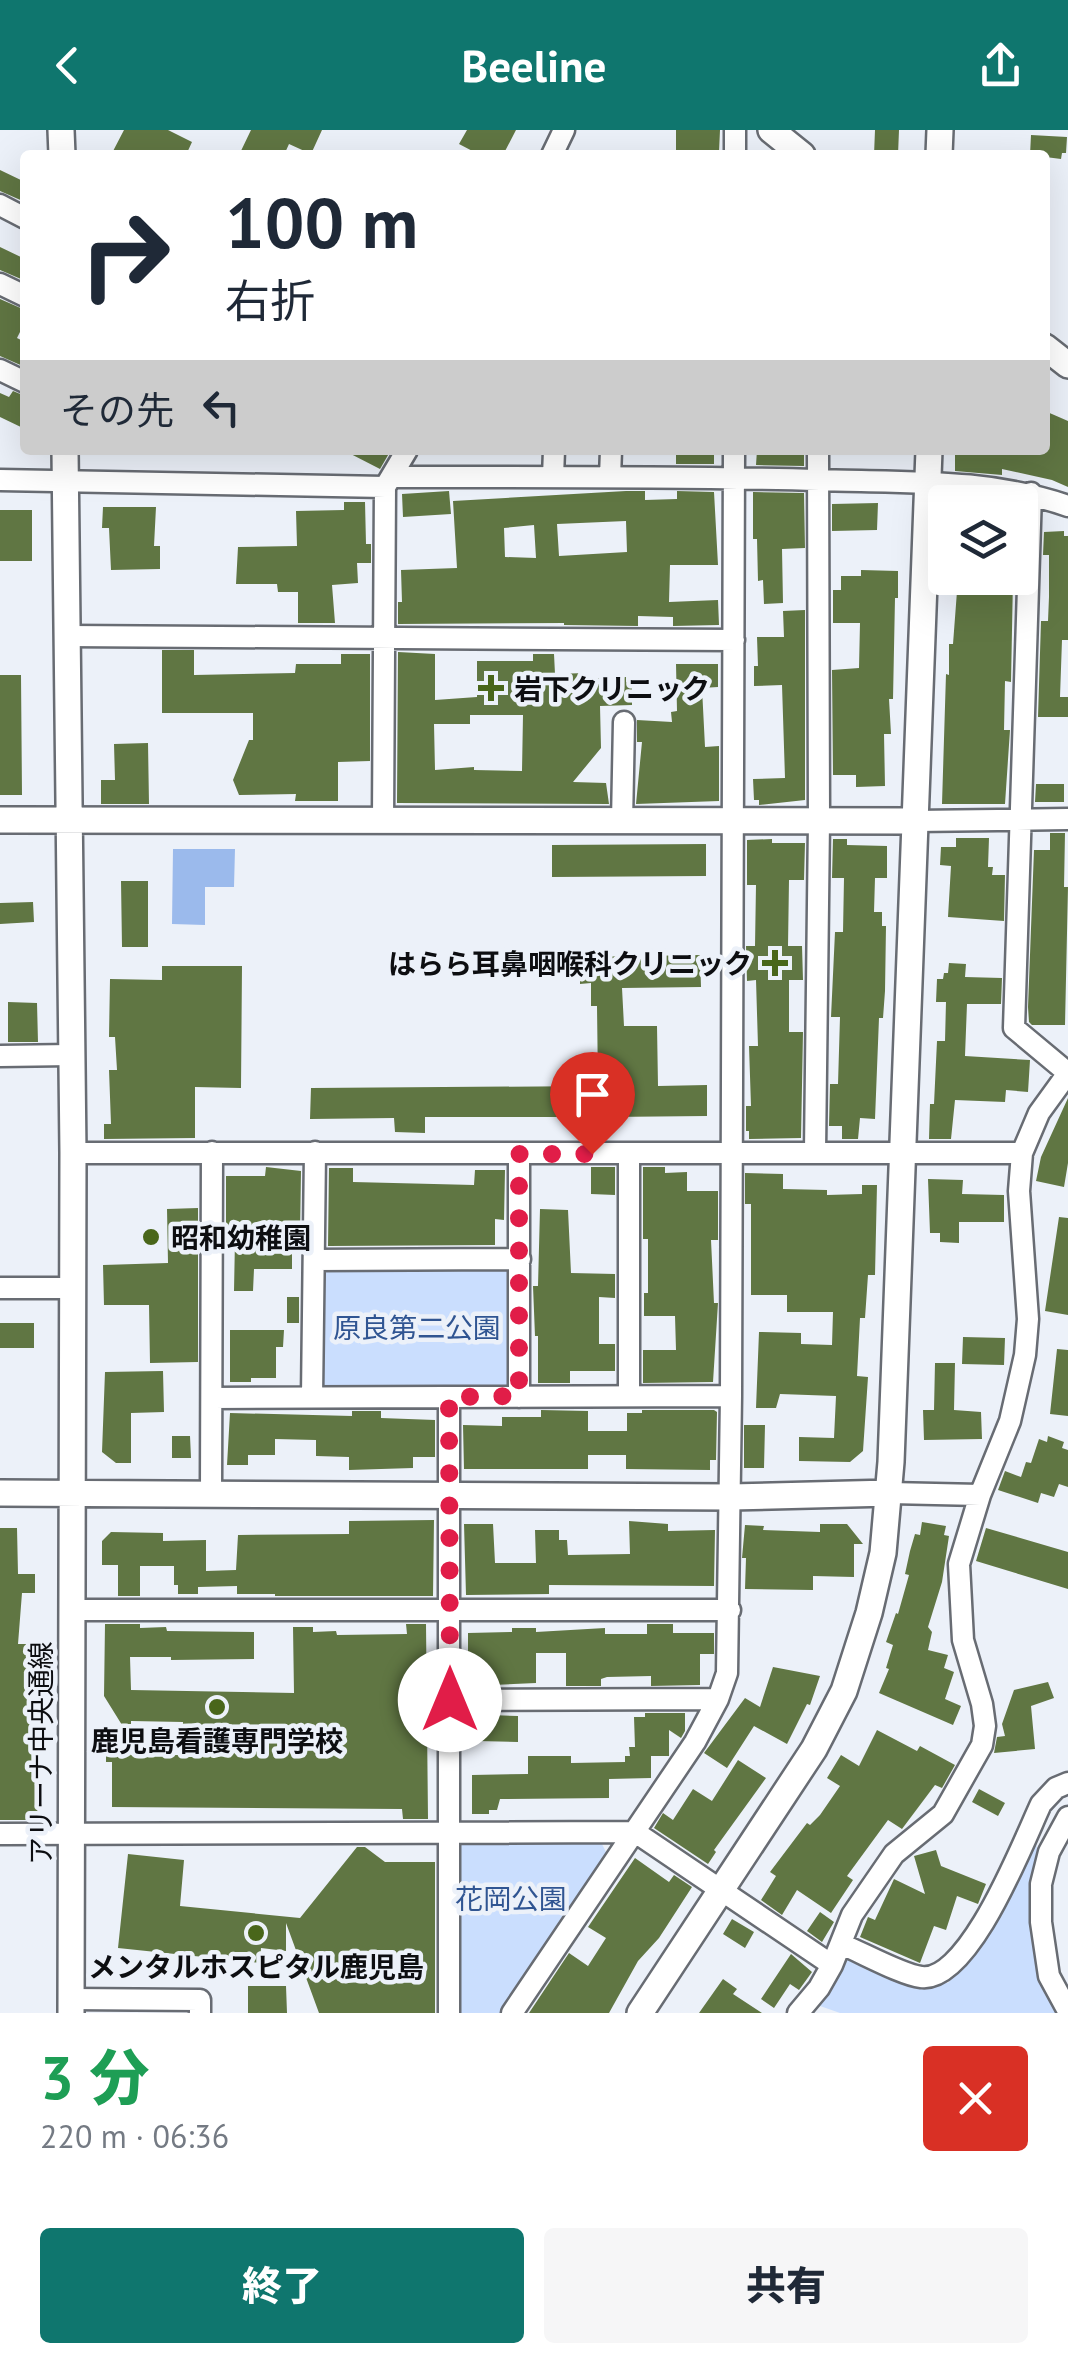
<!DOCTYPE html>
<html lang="ja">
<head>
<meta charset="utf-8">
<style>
  :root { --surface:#fff; --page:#f6f6f7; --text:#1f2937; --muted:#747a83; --accent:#0f766e }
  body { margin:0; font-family:"PT Sans","Noto Sans JP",sans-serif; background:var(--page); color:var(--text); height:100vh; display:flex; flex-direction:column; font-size:38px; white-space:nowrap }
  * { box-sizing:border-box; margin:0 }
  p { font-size:32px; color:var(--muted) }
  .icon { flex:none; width:55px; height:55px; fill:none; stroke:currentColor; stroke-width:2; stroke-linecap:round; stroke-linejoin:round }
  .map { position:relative; height:1883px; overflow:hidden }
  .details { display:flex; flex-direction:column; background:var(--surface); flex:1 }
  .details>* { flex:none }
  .guide { position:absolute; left:20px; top:20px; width:1030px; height:305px; border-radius:10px; box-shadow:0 10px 40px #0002; background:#fff; color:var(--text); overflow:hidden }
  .controls { position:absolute; left:928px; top:355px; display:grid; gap:20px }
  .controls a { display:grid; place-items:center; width:110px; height:110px; border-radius:10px; background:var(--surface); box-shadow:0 10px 40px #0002; font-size:50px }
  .pin { position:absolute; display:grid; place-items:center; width:85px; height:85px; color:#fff; margin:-102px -42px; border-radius:50% 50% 50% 0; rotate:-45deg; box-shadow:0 0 10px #0007 }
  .pin .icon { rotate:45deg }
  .me { position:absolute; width:110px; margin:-55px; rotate:0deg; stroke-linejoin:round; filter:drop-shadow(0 0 8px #0008) }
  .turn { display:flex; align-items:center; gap:35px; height:210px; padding:0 40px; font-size:45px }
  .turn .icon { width:130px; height:130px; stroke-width:2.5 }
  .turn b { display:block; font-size:70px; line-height:85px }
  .then { display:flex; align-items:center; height:95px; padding:0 40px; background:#0003; gap:20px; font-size:38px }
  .round { display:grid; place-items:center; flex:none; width:105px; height:105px; border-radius:10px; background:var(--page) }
  .summary { display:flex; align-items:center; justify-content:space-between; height:170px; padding:0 40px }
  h1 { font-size:60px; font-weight:800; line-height:75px; color:#1e9e55 }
  .primary-button { display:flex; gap:20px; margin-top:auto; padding:20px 40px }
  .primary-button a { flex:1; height:115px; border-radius:10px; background:var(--accent); color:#fff; font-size:40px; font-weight:800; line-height:115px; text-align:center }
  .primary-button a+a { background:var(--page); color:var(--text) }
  header { display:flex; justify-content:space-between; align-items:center; height:130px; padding:0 40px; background:var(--accent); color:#fff; font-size:45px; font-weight:800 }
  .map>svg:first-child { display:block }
  .green { fill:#cadefe }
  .water { fill:#9bbaec }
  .building { fill:#607643; fill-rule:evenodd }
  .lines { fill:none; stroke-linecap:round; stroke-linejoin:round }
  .minor-casing { stroke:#686c73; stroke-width:25 }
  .tertiary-casing { stroke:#686c73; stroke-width:30 }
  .minor { stroke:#fff; stroke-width:20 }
  .tertiary { stroke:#fff; stroke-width:25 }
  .route { stroke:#e11d48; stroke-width:18; stroke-dasharray:0 32.4 }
  .poi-dot { fill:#49661a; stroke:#ecf1f9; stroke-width:4 }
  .labels { text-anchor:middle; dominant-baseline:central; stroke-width:9; stroke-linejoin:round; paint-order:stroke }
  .poi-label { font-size:28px; font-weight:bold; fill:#0d0e11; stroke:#ecf1f9; text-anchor:start }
  .park-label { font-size:28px; fill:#305592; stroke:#ecf1f9 }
  .street-label { font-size:28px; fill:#0d0e11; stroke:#ecf1f9 }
</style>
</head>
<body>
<header><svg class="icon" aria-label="back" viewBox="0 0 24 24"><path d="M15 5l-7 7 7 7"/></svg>Beeline<svg class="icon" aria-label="share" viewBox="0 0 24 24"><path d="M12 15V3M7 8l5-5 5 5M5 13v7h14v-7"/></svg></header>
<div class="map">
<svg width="1068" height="1883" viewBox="0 0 1068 1883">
  <rect width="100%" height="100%" fill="#ecf1f9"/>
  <path class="green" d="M503 1134 513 1141V1251L507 1260 329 1259 322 1253 321 1144 328 1135Z
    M1035 1706 1061 1883H840L820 1876 845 1822 921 1851 948 1853 990 1803Z
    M600 1710 608 1726 501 1883H455V1717L461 1711Z"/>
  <path class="water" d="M173 719H235L234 757H205V795L172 794Z"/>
  <path class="building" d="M124 0H168L192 12 186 25H111Z
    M251 0H322L311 24 289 14 284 25H239Z
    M467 0H516L503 25H480L459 14Z
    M676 0H720L719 22 676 20Z
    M875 0H899L898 25H874Z
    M1031 5 1067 7 1066 23H1062L1061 29 1030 25Z
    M0 40 25 52V72L0 61Z
    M0 117 25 129 21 149 0 140Z
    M0 169 25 180V192L17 208 25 212V237L0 226Z
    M13 261 25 266V299L0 287V263L9 267Z
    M1045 281 1068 291V357L1052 350 1002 339V345L955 341V320H1045Z
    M343 320H391L380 339Z
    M676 320H714V334H676Z
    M757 320H804V336L756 335Z
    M449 361 451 384 403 387 402 364Z
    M626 361H645V370L677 369V361L714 362 718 435H670L669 472 718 470 719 495 673 496V487L638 486V496L564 495V493L398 494V472H402L401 440 457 438 453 371ZM626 391 627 422 559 426 557 394ZM534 395 536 428 505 427 504 398Z
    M753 362 804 363 805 418 782 419 783 473 764 474 763 450 758 451 757 409H753Z
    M344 372H365L366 414H371V433H357L358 453 332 455 335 493H298V462H278L277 454H236L238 417 297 416 296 381 344 380Z
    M878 373 877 400 832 401V374Z
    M103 377H156L154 416H160V439L111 440 109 398H102Z
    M0 380H32V431H0Z
    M1064 401V406H1068V510H1062L1060 567H1068V587H1038L1041 491H1048L1049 467V425H1043L1044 402Z
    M861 440 898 441V468H895L893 569H889L891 604H884L885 656 856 657V645H833L832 540 859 538 860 493H833V460H841V446H861Z
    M958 448H1013L1011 552 1005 551 1004 600H1010L1005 674H942L946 544 949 545V514H953Z
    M805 480V670L759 675V670H754L753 649 785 648 782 555 754 556V536H758L757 507H784L783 481Z
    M162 520H194V545L295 543 296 534H341V524H370V631L338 632V671H295L296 664 239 665 233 650 249 610H253V583H162Z
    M398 522 435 524V570L477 567V531H533V524H554L555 544 586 543V549L626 547V552L632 551V575L600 576 601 618 573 652 606 653 609 674 397 673ZM470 585H523L522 641 474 640V637L435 640 434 594H470Z
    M676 534H718V557L702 558 705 617 719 616V671L636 674 642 612H637V590L672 592 671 582 677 581Z
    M0 545H21L22 665H0Z
    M148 613 149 674H101V650H115L114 614Z
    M1036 654H1064V672H1035Z
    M1050 703H1065L1064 757H1068L1065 895H1032L1029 892 1028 877 1034 720H1050Z
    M956 708H989L988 737H993L992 745H1005L1004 791 948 787 951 736 940 735 941 717H956Z
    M772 709V713H805L804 750H789L788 816H802L803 850H789V902H803L801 1008 749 1009V1001H746V976H751L749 916H758L756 850 747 851 746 816H755L756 755H747V710Z
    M833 709H847V715L887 716V748H875L874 782H882V796H886L885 861 883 888H879L875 989 860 988 858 1009H842V996H829L830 954H838L840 887H831L835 802H843L844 748H832Z
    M706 714V746L552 747V715Z
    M121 751H148V817H122Z
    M33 772 34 792 0 794V773Z
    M700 825 701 857 622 858 624 896H657L658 956 707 955V986L608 987V999L575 998V987H425V1003L395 1002 394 988 310 989 311 958 598 956 597 876H591V853L580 854V827Z
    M949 833 966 834 965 847 1002 848 1001 874H967L965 926 1030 930 1028 962 1006 960 1005 972 955 970 951 1009H929L930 974H934L937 911H945L946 872H936L937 849H943L944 843H948Z
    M162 836H242L241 958 195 957V1008L104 1009V994H111L109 940H117L115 907H109L110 849 162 850Z
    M8 872 37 873 38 912H8Z
    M1068 968V1033L1064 1057 1036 1051 1041 1027Z
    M266 1037 301 1041 300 1106H292V1139H254L253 1161H234L235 1109H226V1046H265Z
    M591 1037H615V1065L591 1064Z
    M643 1037H665V1043L687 1042V1061H718V1110H711L714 1173H718L713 1252 643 1253V1220H676L675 1186H644V1163H648V1109H643Z
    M329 1038H353V1052L474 1055 475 1040H505L504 1090 495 1089V1115L328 1116Z
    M745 1043 783 1044V1059L827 1060V1065L862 1064V1055H877L875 1145H868L865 1188H860L857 1246 868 1247 863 1321 850 1332 799 1331V1307L834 1308 836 1266 780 1264 776 1278H756L759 1202 801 1203V1214L832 1215 833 1182H787V1165H751V1074H745Z
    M928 1049 963 1050 962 1064 1004 1065V1092H959V1113L940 1112V1103H930Z
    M198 1078V1232L150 1233 149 1175H104L103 1135 168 1133 167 1079Z
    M540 1079 568 1080 571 1143 615 1144V1168L599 1167V1214H615V1241H570V1253H538V1206H535L533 1156H538Z
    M1059 1087 1068 1088V1185L1045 1181Z
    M287 1167H299V1193H287Z
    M0 1193H34V1218H0Z
    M230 1200H284L283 1217H276V1248H251V1252H230Z
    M963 1207 1005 1208 1004 1235 962 1234Z
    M1057 1219 1068 1220V1286L1050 1284Z
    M935 1233H955L954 1280 981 1282 982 1309 924 1310 923 1280H934Z
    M163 1241 164 1282 131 1283V1333H116L102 1322 105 1242Z
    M541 1280 588 1281V1301H627V1283H642V1280H714L717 1282 716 1330H710V1340L626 1339V1325H588V1339H464L463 1295 502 1296V1287H541Z
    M352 1281H381V1288L435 1290V1327H413V1338L349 1340V1327L316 1326V1310L275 1309V1325H248V1335H227L230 1283 352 1286Z
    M744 1295H765L764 1338H744Z
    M172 1306H190L191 1328H172Z
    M1048 1306 1064 1312 1062 1318 1068 1320V1357L1059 1354 1054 1367 1041 1363 1038 1373 998 1360 1005 1341 1021 1347 1026 1332 1031 1333 1039 1309 1047 1312Z
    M434 1390 433 1466H275V1464H237V1456L198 1457V1464H178V1455H174V1436H140V1466H118V1435H102V1411L111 1402 163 1403V1411L206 1410V1441L236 1440 238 1405 349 1404V1391Z
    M629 1391 668 1394V1401L715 1400 714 1456 549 1455V1464L466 1465 464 1394H493L495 1433H536L535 1400H559V1410H567L568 1425 630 1424Z
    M922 1392 946 1396 944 1405 949 1406 942 1452 928 1497 932 1502 928 1520 948 1525 944 1538 954 1542 945 1569 961 1576 953 1595 879 1563 889 1539 886 1538 893 1515 886 1512 896 1483 898 1484 909 1445 905 1444 910 1421 915 1404 920 1405Z
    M820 1394H847L863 1414H854V1447L813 1446V1460L745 1459 746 1428H742L745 1395 764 1396 763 1400 820 1402Z
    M0 1398H17L18 1444H35V1463H22L18 1514H37L38 1601H33L38 1690H0Z
    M986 1398 1068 1422V1459L976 1431Z
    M105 1494H140V1498L166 1497 167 1501 254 1502V1529L171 1530V1527H130L131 1560 294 1563 293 1497H313V1502L336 1501 337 1505 407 1504 406 1494H426L428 1689H403L402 1679 112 1677V1632H106V1595H122L104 1566ZM131 1591 183 1592 182 1625H131Z
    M647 1494H673V1503H714V1524H700V1555L651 1556V1546L607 1547 601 1549V1556H566V1523H536V1553L468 1556V1503L512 1502V1498H536V1502L605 1498V1504H647Z
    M773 1537 820 1546 810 1575 807 1574 787 1614 754 1596 727 1638 704 1623 745 1568 760 1577Z
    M1048 1552 1054 1568 1031 1576 1035 1619 994 1623 997 1607 1005 1606 1002 1594 1014 1560Z
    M645 1583H685V1601L681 1608 669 1600V1626H651V1648L609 1649V1668L500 1669 497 1680H489V1684H472V1645L528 1644V1626H571V1633L625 1632V1626H630L629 1617H635L634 1587H645Z
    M463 1584 518 1586V1612L478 1611V1607H463Z
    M877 1600 917 1621 920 1616 955 1635 942 1658 935 1655 902 1699 888 1690 847 1746 853 1750 831 1783 797 1760 782 1785 761 1770 776 1746 770 1742 807 1693 810 1695 820 1685 840 1656 827 1648 841 1625 859 1636Z
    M738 1630 766 1648 714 1720 716 1722 708 1734 654 1698 663 1683 673 1690 693 1659 712 1671Z
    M979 1659 1005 1673 998 1686 972 1672Z
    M357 1717H365L385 1732H435V1883H319L286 1793V1821L261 1818 260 1833 118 1818 128 1724 184 1730 180 1776 300 1788Z
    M936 1720 941 1736 986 1754 978 1774 957 1766 946 1800 934 1796 920 1833 860 1807 868 1787 875 1790 894 1749 925 1764 914 1726Z
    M635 1728 669 1752 674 1745 692 1757 659 1808 638 1831 609 1883H529L569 1823 588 1836 606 1808 588 1797Z
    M820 1782 834 1792 822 1812 807 1801Z
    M732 1789 754 1802 745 1818 723 1804Z
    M791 1824 812 1842 799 1860 790 1854 774 1878 761 1869Z
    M723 1849 737 1859 733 1864 762 1883H699Z
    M248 1856H286L287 1883H248Z"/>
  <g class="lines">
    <g class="minor-casing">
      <path id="minor" d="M735 0V25
        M552 25 564 0
        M0 75 25 88
        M0 154 25 166
        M0 240 25 252
        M394 347C536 347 678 346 820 350 904 353 988 348 1068 376
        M553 347 554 320
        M610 347 611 320
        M0 350 385 357
        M1031 363 1014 898 1068 943
        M67 506 734 510
        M383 689 385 357 407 320
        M915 691 1068 689
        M622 692 624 592
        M0 926 71 925
        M815 1021 819 691 818 320
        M73 1023H1022
        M629 1023V1266
        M315 1130 520 1129
        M0 1158H70
        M312 1267 315 1022
        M449 1267V1883
        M519 1267V1024
        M212 1268 731 1266
        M890 1363 980 1365
        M211 1364 212 1022
        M71 1480H730
        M450 1570 718 1569
        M1068 1687 1049 1722 1041 1754V1792L1049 1846 1068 1881
        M0 1704 635 1702 832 1835
        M841 1814C861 1822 902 1845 921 1847 969 1854 1024 1710 1041 1674L1056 1658 1068 1653
        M70 1869 200 1870V1883
        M512 1883 695 1612 718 1569 727 1543 731 1266 734 320
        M798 1883 819 1858 832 1835 852 1785 894 1724 943 1684 982 1615 985 1596 982 1574 963 1510 959 1434 980 1365 1010 1291 1025 1225 1028 1189 1019 1061 1022 1023 1039 983 1068 943"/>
    </g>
    <g class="tertiary-casing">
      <path id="tertiary" d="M61 0 62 25
        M771 0 802 25
        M939 25 940 0
        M1045 217 1068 235
        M65 320 73 1023 71 1883
        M0 690 915 691
        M0 1363 730 1367 890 1363
        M640 1883 814 1619 844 1561 869 1483 883 1423 891 1332 929 320"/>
    </g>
    <use href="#minor" class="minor"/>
    <use href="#tertiary" class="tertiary"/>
  </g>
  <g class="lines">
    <path class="route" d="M450 1570 449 1267 519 1266V1024H592"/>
  </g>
  <g class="poi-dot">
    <path d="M486 543h10v10h10v10h-10v10h-10v-10h-10v-10h10z"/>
    <path d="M770 818h10v10h10v10h-10v10h-10v-10h-10v-10h10z"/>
    <circle cx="151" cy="1107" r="10"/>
    <circle cx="217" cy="1577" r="10"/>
    <circle cx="256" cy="1803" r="10"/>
  </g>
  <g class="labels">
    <g class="poi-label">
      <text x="514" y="558">岩下クリニック</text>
      <text x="752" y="833" text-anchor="end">はらら耳鼻咽喉科クリニック</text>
      <text x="171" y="1107">昭和幼稚園</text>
      <text x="217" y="1610" text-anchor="middle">鹿児島看護専門学校</text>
      <text x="256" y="1836" text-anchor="middle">メンタルホスピタル鹿児島</text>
    </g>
    <g class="park-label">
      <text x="417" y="1197">原良第二公園</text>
      <text x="511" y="1768">花岡公園</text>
    </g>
    <g class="street-label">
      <text transform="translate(40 1623) rotate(-90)">アリーナ中央通線</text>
    </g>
  </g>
</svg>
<div class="controls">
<a><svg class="icon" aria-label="layers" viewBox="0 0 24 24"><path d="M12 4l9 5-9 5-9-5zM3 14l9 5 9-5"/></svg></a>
</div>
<div class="pin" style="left:592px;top:1024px;background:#d93025"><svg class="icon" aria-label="arrive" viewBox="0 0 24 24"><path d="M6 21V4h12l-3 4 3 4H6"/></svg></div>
<svg class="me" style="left:450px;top:1570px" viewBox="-20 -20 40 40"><circle r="19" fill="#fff"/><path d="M0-13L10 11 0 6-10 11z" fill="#e11d48"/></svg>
<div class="guide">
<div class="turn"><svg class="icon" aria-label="right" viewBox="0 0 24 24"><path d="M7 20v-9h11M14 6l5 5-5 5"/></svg><div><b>100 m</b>右折</div></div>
<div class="then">その先<svg class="icon" aria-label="left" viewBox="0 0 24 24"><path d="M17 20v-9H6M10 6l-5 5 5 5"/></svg></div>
</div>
</div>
<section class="details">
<div class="summary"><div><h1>3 分</h1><p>220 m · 06:36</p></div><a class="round" style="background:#d93025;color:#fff"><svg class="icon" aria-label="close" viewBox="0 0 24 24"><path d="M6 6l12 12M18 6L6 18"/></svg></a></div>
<div class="primary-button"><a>終了</a><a>共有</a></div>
</section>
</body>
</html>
